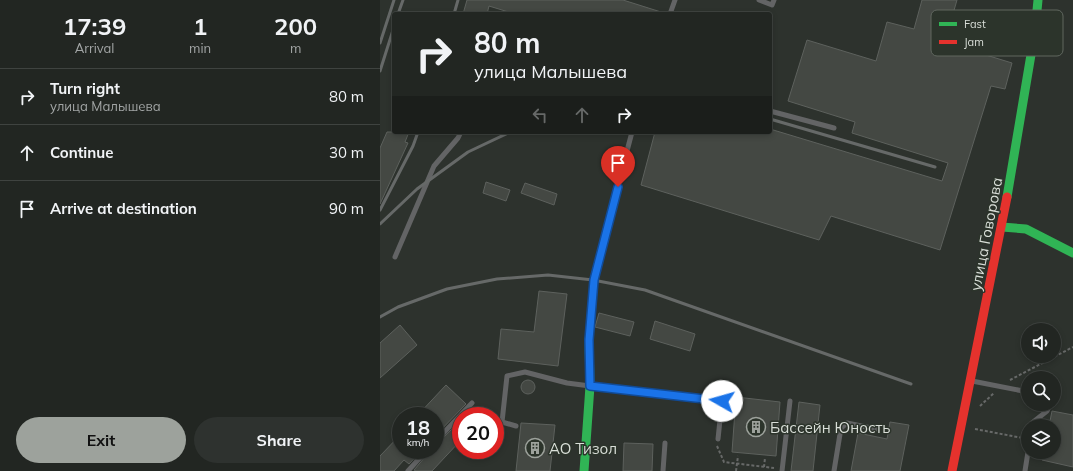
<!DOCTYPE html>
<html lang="en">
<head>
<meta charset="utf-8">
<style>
  :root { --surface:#222622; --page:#2e322f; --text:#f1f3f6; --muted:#a2a5a5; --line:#3f4340; --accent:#9da29c }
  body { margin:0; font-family:Mulish,sans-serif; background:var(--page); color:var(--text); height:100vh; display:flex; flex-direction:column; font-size:15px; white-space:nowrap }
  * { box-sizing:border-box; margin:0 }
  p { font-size:13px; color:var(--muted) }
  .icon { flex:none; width:22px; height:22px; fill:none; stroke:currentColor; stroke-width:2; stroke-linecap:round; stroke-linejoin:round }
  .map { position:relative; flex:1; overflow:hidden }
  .panel { display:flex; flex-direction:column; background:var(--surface); width:380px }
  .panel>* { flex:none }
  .top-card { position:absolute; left:12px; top:12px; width:380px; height:122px; border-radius:4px; box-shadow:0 2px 6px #0003,0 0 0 1px var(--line); background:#222622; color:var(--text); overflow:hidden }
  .buttons { position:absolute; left:641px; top:323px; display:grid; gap:8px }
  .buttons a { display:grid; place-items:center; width:40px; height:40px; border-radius:50%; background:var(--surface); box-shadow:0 2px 6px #0003,0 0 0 1px var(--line); font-size:20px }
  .speed { position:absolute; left:12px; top:407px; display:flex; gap:8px; font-size:20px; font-weight:700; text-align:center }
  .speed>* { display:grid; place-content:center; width:52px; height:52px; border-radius:50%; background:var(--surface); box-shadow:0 2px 6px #0003,0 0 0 1px var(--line); line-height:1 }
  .speed small { font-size:10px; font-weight:400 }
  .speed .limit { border:6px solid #d22; background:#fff; color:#111 }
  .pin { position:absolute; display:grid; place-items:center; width:34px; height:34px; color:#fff; margin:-41px -17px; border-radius:50% 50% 50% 0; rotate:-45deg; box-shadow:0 0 4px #0007 }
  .pin .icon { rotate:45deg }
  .me { position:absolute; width:44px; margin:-22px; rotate:277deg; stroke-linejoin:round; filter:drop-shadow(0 0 3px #0008) }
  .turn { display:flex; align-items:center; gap:14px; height:84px; padding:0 16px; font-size:18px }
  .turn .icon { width:52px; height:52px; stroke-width:2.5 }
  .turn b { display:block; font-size:28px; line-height:34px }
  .lanes { display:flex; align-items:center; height:38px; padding:0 16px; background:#0003; justify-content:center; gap:20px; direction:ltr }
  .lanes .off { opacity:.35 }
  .eta { display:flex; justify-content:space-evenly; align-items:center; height:68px; text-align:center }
  .eta b { font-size:24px; font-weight:700; line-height:28px }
  .button { display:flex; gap:8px; margin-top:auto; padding:8px 16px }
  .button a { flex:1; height:46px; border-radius:24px; background:var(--accent); color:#111; font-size:16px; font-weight:700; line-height:46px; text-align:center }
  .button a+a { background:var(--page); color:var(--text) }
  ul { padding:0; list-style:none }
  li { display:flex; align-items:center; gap:12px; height:56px; padding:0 16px; border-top:1px solid var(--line) }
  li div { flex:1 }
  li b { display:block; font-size:15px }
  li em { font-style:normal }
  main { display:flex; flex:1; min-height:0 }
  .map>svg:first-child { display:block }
  .building { fill:#444843; stroke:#5d615d }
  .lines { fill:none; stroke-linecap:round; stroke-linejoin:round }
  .path { stroke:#676968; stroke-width:2; stroke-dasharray:3 2; stroke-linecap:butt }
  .lane { stroke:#636465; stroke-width:5 }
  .fast { stroke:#30b455; stroke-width:9 }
  .jam { stroke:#e5322d; stroke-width:9 }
  .rail { stroke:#666968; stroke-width:3 }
  .route-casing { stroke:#114b97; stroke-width:10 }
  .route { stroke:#1a73e8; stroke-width:7 }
  .labels { text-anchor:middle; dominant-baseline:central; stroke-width:3; stroke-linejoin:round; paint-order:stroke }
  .street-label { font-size:15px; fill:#d9ded8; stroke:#2c342b }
  .poi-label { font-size:15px; fill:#d9ded8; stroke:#2c342b; text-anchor:start }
  .key { fill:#2c342b; stroke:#60675f; stroke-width:1 }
  .key-label { font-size:11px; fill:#d9ded8 }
</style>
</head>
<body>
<main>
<section class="panel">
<div class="eta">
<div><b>17:39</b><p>Arrival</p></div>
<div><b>1</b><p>min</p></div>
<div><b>200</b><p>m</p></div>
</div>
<ul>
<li><svg class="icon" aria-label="right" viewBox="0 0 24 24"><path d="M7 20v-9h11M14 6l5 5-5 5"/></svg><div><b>Turn right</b><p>улица Малышева</p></div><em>80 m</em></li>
<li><svg class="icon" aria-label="ahead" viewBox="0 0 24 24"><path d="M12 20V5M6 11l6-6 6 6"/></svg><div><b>Continue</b></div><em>30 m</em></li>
<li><svg class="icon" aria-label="arrive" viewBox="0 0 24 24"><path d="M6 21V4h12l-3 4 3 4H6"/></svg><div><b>Arrive at destination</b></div><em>90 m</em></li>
</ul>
<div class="button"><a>Exit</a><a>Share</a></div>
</section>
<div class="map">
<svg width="693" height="471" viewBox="0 0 693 471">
  <rect width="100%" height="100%" fill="#2d322d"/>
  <path class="building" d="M87 0H243L281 12V14H135L109 6 107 14H83Z
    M542 0H577L566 38 608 49 606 55 632 63 625 89 611 86 560 250 451 216 439 240 261 185 275 132H390V129L562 181 568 163 472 133 475 122 408 101 427 40 496 61 507 22 534 29Z
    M7 132H29L25 142 28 143 0 204V148Z
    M106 182 130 190 126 201 103 193Z
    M145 183 177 194 174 205 141 193Z
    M159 291 187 294 178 366 118 359 121 329 154 332Z
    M219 313 254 322 250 336 215 327Z
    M275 321 315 334 310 351 270 339Z
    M20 325 37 345 0 378V343Z
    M141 387a7 7 0 1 1 14 0a7 7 0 1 1-14 0Z
    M66 385 86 404 55 436V416H37Z
    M356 397 400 402 396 456 352 452Z
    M419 402 440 405 433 471H411Z
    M672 411 693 415V467L662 460 664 452H674V426H669Z
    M81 420V440L52 471H36L34 470 51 450H55V446Z
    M510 422 529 425 520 471H471L478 433 507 439Z
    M141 423 175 425 170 471H136Z
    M21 434V450H42L29 464 24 460 14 471H0V456Z
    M244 443 273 444 272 471H243Z"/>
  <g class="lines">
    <path class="path" d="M630 380 693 347
      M600 406 614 393
      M595 429 648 439
      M337 446 344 462 394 468
      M384 467 385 458
      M356 471 358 456"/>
    <path class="lane" d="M379 0 392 5 394 0
      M290 14 295 0
      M390 111 454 128
      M15 257 54 166 78 138 81 132
      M209 338 213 280 252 132
      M592 381 648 392
      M136 426 122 422 127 376 145 372 187 383 210 386 342 401 338 439
      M652 426V423L667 411 670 404
      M55 442 92 403
      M28 471 47 450
      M283 471 285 443
      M402 471 410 401
      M454 471 461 428 467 423 496 429
      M645 471 648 452"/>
    <path class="fast" d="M627 197 655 31 658 0
      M622 227 646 229 693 253
      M204 471 210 386 209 339"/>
    <path class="jam" d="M572 471 627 197"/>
    <path class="rail" d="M18 14 23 0
      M74 14 78 0
      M0 43 14 0
      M0 71 14 27
      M390 119 555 167
      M0 210 33 146 38 132
      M0 224 37 189 88 152 130 132
      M0 317 18 307 67 289 117 279 168 275 213 280 265 290 531 384"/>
  </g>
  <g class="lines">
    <g class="route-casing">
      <path id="route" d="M238 187 214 280 209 340 210 386 342 401"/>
    </g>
    <use href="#route" class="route"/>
  </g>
  <defs>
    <g id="building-ring" transform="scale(1)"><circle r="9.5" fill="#2c342b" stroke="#9da29c" stroke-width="1.5"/><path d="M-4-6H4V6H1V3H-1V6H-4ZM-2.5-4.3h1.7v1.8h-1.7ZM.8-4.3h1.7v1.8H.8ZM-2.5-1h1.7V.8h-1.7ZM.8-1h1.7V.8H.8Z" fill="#9da29c"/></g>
  </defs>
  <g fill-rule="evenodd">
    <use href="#building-ring" x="376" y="427"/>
    <use href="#building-ring" x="155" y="448"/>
  </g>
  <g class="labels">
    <g class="street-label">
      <text transform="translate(606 234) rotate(-79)">улица Говорова</text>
    </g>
    <g class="poi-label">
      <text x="390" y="427">Бассейн Юность</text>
      <text x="169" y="448">АО Тизол</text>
    </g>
  </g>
  <rect x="551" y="10" width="132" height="46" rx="6" class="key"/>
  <rect x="559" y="22" width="18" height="4" fill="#30b455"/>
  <rect x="559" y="40" width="18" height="4" fill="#e5322d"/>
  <g class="key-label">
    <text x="584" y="28">Fast</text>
    <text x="584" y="46">Jam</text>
  </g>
</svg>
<div class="buttons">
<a><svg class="icon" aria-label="sound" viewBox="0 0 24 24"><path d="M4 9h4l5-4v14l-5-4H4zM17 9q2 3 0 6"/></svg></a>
<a><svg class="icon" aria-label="search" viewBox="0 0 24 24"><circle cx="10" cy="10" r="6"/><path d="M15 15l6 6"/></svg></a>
<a><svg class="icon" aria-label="layers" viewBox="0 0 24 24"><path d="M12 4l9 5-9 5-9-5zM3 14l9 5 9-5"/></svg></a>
</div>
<div class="speed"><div>18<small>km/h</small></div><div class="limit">20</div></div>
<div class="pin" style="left:238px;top:187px;background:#d93025"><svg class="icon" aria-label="arrive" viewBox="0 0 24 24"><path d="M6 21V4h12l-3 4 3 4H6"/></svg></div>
<svg class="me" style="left:342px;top:401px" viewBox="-20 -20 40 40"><circle r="19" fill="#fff"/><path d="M0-13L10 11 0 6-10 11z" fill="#1a73e8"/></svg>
<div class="top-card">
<div class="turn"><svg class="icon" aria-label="right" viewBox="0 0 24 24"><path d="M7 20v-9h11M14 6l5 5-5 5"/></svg><div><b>80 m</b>улица Малышева</div></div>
<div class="lanes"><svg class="icon off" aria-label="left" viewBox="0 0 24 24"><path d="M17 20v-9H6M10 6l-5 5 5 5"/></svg><svg class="icon off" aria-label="ahead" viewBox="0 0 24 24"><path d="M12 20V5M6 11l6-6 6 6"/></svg><svg class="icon" aria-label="right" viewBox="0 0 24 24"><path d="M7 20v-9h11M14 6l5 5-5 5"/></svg></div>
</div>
</div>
</main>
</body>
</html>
